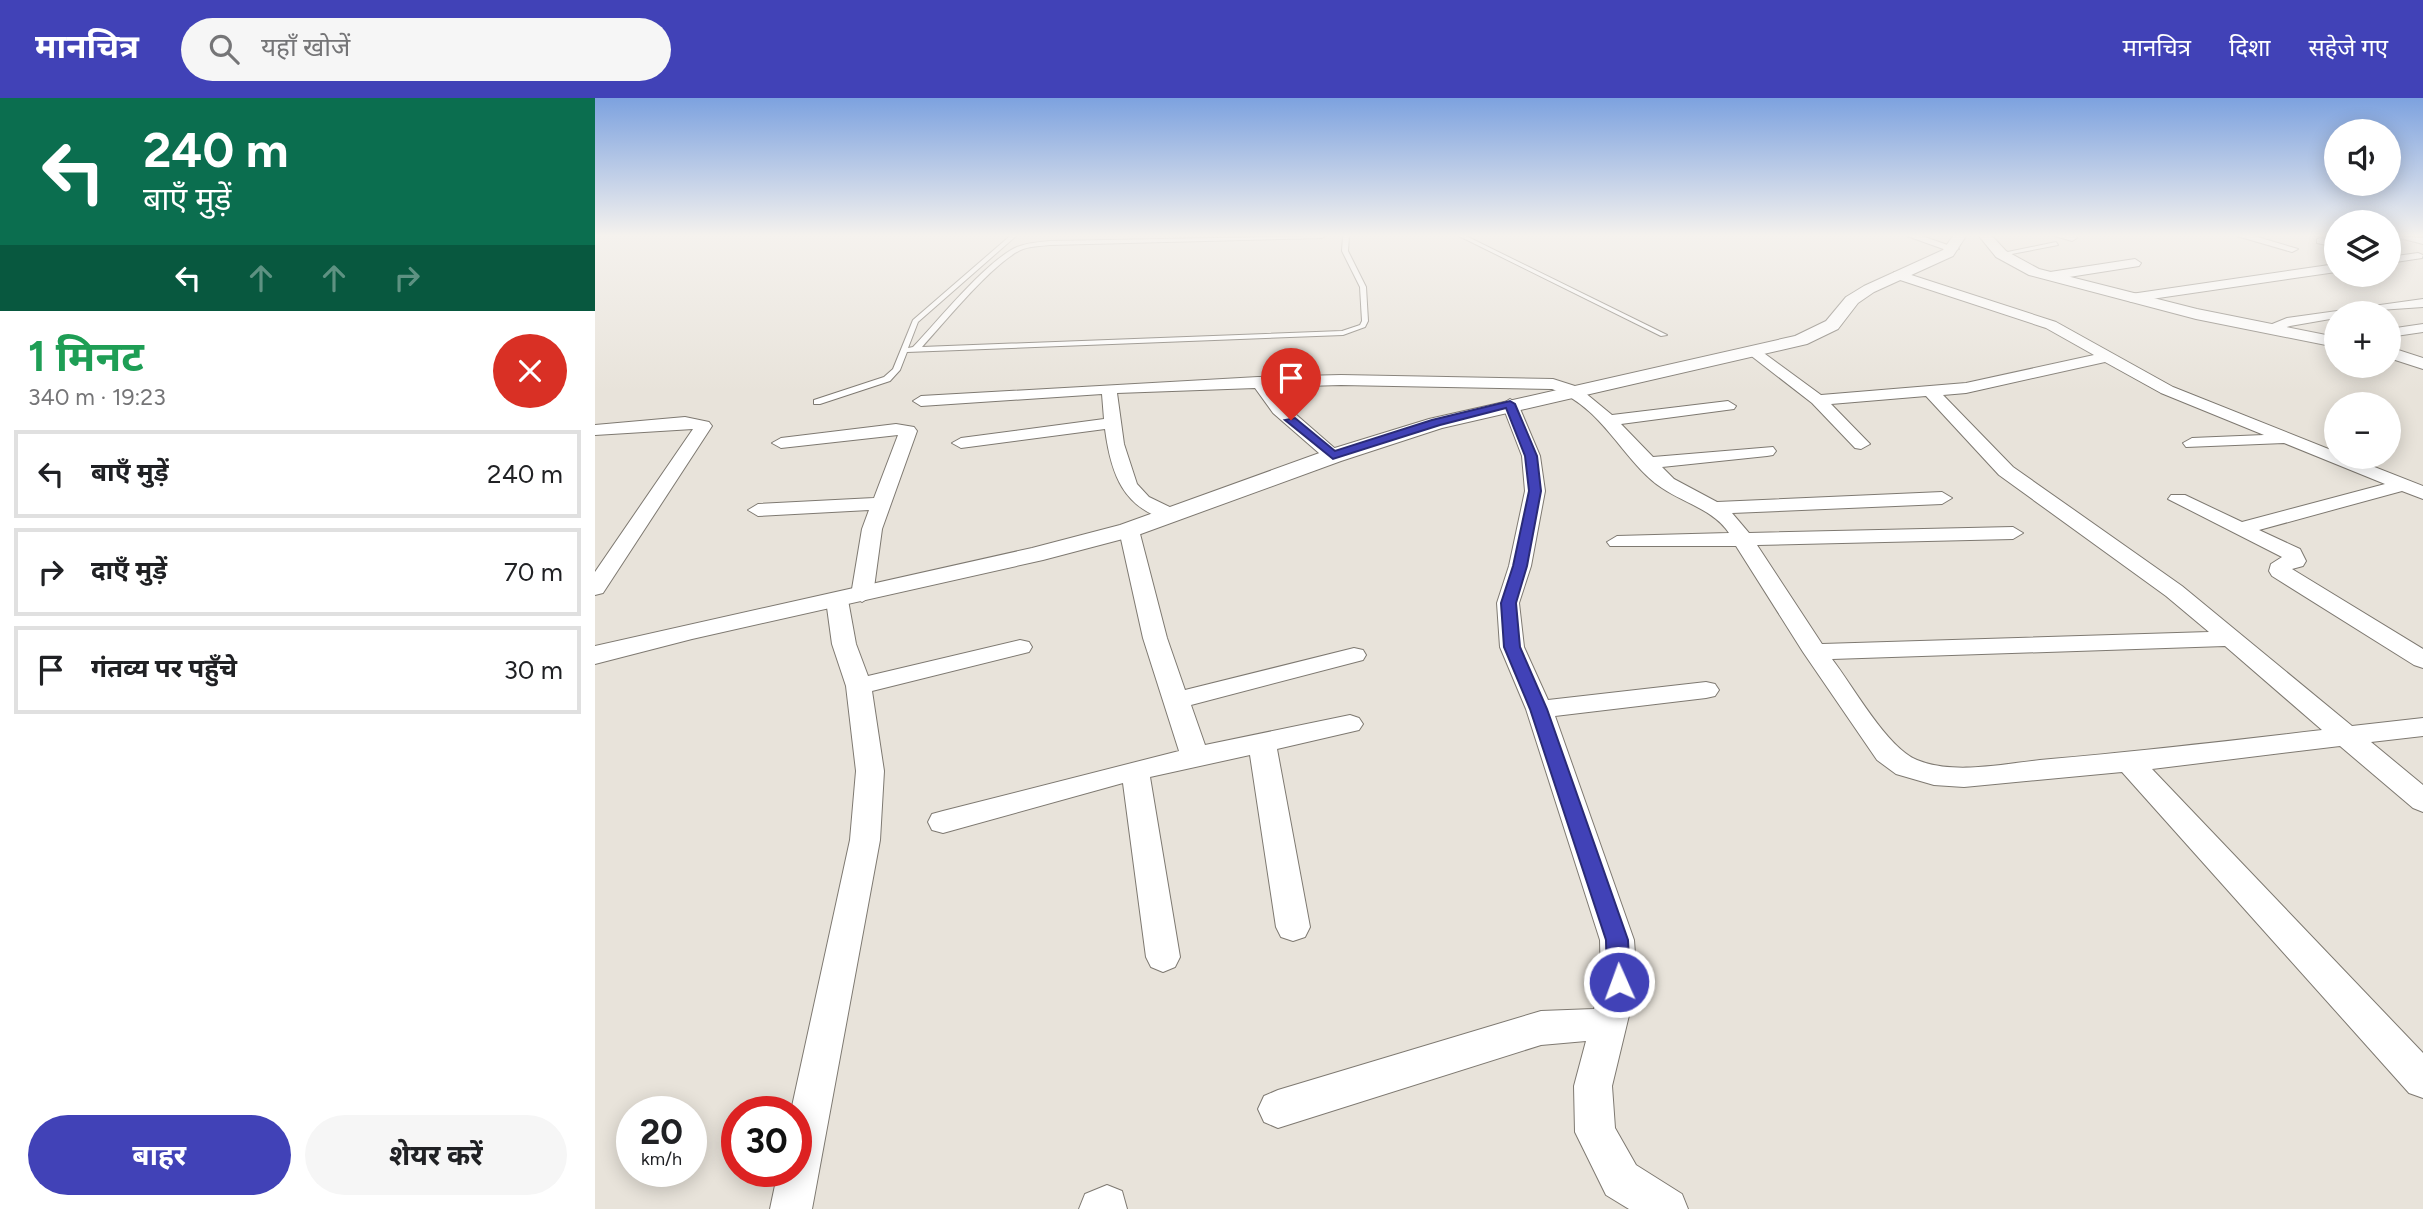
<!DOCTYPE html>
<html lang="hi">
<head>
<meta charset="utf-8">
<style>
  :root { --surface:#fff; --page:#f6f6f6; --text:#202124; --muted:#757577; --line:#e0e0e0; --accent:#4142b7 }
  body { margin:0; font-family:Figtree,"Noto Sans Devanagari",sans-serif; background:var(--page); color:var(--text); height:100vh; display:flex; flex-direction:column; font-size:26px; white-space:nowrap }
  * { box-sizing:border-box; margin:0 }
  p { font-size:23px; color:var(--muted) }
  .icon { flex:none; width:38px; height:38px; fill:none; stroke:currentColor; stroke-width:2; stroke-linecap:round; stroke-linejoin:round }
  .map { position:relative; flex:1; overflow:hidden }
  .details { display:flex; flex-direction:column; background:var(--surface); width:595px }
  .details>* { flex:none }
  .guide { background:#0b6e4f; color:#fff; overflow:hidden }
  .tools { position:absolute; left:1729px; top:21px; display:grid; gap:14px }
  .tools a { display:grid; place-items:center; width:77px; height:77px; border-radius:50%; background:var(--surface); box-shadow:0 4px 18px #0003; font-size:35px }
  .speed { position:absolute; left:21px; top:998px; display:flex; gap:14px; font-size:35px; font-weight:700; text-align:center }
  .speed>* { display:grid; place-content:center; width:91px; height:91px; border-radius:50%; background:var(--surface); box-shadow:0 4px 18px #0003; line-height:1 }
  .speed small { font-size:18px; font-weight:400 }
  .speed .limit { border:10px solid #d22; background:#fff; color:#111 }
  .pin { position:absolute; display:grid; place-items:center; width:60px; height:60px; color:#fff; margin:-72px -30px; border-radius:50% 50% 50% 0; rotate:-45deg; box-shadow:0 0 7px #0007 }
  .pin .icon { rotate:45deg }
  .me { position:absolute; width:77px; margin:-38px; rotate:358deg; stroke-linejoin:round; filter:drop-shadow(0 0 5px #0008) }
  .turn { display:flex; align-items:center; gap:24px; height:147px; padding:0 28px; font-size:32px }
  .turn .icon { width:91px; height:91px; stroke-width:2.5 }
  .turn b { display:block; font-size:49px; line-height:60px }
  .lanes { display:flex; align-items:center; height:66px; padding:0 28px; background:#0003; justify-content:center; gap:35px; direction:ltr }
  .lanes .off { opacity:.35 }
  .round { display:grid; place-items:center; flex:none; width:74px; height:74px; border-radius:37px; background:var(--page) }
  .head { display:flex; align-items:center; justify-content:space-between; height:119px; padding:0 28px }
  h1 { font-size:42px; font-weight:700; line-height:52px; color:#1e9e55 }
  .action { display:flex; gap:14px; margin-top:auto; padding:14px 28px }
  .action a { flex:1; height:80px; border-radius:42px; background:var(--accent); color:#fff; font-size:28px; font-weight:700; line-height:80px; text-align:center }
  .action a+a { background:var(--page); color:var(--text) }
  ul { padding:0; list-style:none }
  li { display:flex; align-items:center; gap:21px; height:88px; margin:0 14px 10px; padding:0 14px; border:4px solid var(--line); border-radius:0px }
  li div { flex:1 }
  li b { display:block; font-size:26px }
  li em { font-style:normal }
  header { display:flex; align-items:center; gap:42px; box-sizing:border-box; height:98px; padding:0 35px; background:var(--accent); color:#fff }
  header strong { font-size:33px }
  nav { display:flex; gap:38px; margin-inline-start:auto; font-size:24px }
  .search { width:490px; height:63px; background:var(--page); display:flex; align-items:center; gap:18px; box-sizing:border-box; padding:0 24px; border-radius:38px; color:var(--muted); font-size:26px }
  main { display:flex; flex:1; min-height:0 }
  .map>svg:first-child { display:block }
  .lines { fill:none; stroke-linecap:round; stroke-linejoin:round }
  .service-casing { stroke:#7e7971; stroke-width:2 }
  .minor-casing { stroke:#7e7971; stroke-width:2 }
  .tertiary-casing { stroke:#7e7971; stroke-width:2 }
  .service { fill:#fff; fill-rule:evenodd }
  .minor { fill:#fff; fill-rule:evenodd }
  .tertiary { fill:#fff; fill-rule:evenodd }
  .route { fill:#4142b7; stroke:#2a2b77; stroke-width:2 }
</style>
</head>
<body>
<header>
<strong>मानचित्र</strong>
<div class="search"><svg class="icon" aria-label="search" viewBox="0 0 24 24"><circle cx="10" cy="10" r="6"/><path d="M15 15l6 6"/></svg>यहाँ खोजें</div>
<nav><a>मानचित्र</a><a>दिशा</a><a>सहेजे गए</a></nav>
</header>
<main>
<section class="details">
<div class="guide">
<div class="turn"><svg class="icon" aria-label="left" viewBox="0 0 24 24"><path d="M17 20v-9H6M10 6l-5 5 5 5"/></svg><div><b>240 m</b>बाएँ मुड़ें</div></div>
<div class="lanes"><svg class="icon" aria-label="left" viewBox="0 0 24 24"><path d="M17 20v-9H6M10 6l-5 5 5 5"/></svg><svg class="icon off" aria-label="ahead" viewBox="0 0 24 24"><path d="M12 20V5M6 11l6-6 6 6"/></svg><svg class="icon off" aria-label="ahead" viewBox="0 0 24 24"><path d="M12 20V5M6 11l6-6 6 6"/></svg><svg class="icon off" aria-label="right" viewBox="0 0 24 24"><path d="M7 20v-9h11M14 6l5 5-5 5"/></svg></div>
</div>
<div class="head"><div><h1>1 मिनट</h1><p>340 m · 19:23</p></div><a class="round" style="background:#d93025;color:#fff"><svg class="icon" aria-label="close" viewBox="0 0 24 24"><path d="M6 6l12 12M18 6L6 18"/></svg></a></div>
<ul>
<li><svg class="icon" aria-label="left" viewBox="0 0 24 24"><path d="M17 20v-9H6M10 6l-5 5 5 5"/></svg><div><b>बाएँ मुड़ें</b></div><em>240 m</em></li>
<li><svg class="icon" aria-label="right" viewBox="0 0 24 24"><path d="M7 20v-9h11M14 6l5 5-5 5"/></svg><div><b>दाएँ मुड़ें</b></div><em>70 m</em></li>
<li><svg class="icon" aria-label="arrive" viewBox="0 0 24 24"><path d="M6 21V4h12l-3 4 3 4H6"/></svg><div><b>गंतव्य पर पहुँचे</b></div><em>30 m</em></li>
</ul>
<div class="action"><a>बाहर</a><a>शेयर करें</a></div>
</section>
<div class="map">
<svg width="1828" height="1111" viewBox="0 0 1828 1111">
  <rect width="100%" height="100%" fill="#e8e3da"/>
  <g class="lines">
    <g class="service-casing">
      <path id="service" d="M415 138H421L323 224 313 250 318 249C343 223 391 163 422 149 432 145 444 144 455 143L730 138 727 140 455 147C446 148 437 148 428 151 400 162 349 225 327 249L747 233 765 227 767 223 765 189 747 153 748 138H754L753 153 771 189 773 223 770 229 748 237 312 254 305 272 295 283 225 306H219V302L289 279 298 271 318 222Z
        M864 138H871L1072 237 1066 238Z
        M1461 144 1463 147 1406 158 1403 156Z"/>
    </g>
    <g class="minor-casing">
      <path id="minor" d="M1312 138H1327L1364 151 1354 153Z
        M1460 138H1481L1482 140 1477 143Z
        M1642 138H1659L1703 151 1697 154Z
        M1804 138 1828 140V146L1805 140Z
        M1726 140 1741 143V149L1722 145V141Z
        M1823 155 1828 157 1827 160 1794 165V159Z
        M1540 161 1546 165 1544 168 1455 182 1449 178 1455 174Z
        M1741 166V174L1536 204 1530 200 1536 196Z
        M1299 174H1307L1461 224 1578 289 1741 354V359H1754L1828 388V401L1807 393 1664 432 1705 451 1711 463 1708 468 1697 471 1828 551V570L1819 567 1677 478 1674 473 1676 466 1687 459 1573 401 1576 397H1590L1647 424 1790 386 1689 345 1591 349 1588 345 1597 340 1669 337 1566 295 1510 264 1371 295 1348 297 1418 369 1587 488 1757 628 1828 620V638L1776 644 1828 687V714L1818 710 1745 648 1557 671 1828 955V1000L1814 995 1527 674 1369 689 1339 687 1301 676 1282 662 1208 554 1141 448H1015L1012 444 1022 438 1134 435C1119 412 1089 405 1067 390 1029 365 1007 307 957 291L746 287 676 289 690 307 744 354 747 358 738 363 732 362 678 315 660 290 522 295 529 346 542 386 554 399 583 413 586 417 576 423C528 411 516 376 510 331L366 350 357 345 366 340 509 321 507 296 326 308 318 303 326 298 663 279 746 277 958 281 983 289 1017 317 1133 303 1141 308 1139 311 1026 326 1058 359 1178 349 1181 353 1178 357 1172 358 1067 369 1079 381 1122 404 1347 394 1357 400 1347 406 1137 415 1154 435 1418 429 1428 435 1418 441 1162 447 1227 546 1614 534 1571 498 1404 377 1331 298 1236 306 1275 346 1266 351 1260 350 1217 305 1150 253 1152 250H1162L1226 297 1371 285 1499 257 1451 230 1299 180ZM1630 548 1727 632C1633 643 1539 654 1445 662 1407 666 1359 677 1322 662 1292 650 1258 588 1237 561Z
        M1828 201V209L1741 215V220L1695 228 1672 235 1665 231 1692 220Z
        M1828 226V234L1794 239V231Z
        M915 301 923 306 945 358 950 393 936 468 924 505 929 549 953 602 1111 584 1120 586 1124 592 1120 598 1111 600 960 618 1039 842 1042 884 1017 988 1020 1030 1041 1067 1087 1096 1093 1111H1034L1011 1097 980 1034 979 988 991 943 946 947 683 1030 669 1024 663 1011 669 998 683 992 946 913 999 911 1006 884 1005 842 931 611 905 549 902 505 914 468 930 393 927 358 907 306Z
        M90 319 114 324 117 328 8 495 0 497V474L98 331 0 337V327Z
        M301 326 319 329 322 333 287 431 278 497 267 504 256 497 267 431 274 412 163 418 153 412 163 406 279 400 303 337 186 350 177 345 186 340Z
        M534 426 544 432 572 540 590 592 759 550 768 552 771 557 768 562 596 607 610 647 755 617 764 620 768 626 764 632 682 651 715 829 710 839 698 843 686 839 681 829 655 657 555 679 585 859 580 869 568 874 556 869 551 859 528 685 348 735 337 732 333 724 337 716 348 713 584 653 548 540 524 432Z
        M242 495 253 502 261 546 273 578 425 542 434 544 437 549 434 554 277 593 289 673 285 742 217 1111H175L183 1073H201V1013H196L255 742 261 673 251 588 237 546 231 502Z
        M512 1087 527 1093 532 1111H484L490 1096Z"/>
    </g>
    <g class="tertiary-casing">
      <path id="tertiary" d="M1358 138H1371L1358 158 1279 194 1263 205 1243 231 1212 246 847 330 746 363 543 437 448 462 97 541 0 566V548L437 450 525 427 730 353 834 321 1200 238 1231 223 1251 199 1269 188 1348 152Z
        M1384 138H1397L1411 153 1444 171 1602 211 1741 239V249L1601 221 1434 177 1401 159Z
        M1794 249 1828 260V271L1794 260Z"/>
    </g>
    <use href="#service" class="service"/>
    <use href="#minor" class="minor"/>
    <use href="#tertiary" class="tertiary"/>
  </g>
  <linearGradient id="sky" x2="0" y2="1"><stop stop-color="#7da2df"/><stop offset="0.47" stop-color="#f5f2ee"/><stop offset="1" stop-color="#f5f2ee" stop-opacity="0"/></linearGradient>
  <rect width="1828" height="293" fill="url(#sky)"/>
  <path class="route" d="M915 303 920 306 942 358 946 393 932 468 921 505 925 549 952 611 1033 842 1035 884 1032 891 1024 894 1015 891 1012 884 1011 842 935 611 909 549 906 505 918 468 934 393 930 358 911 310 845 327 738 361 690 322 700 320 740 353 837 322Z"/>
</svg>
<div class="tools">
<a><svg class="icon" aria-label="sound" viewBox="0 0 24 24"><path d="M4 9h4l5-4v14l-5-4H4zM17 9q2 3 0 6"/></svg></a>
<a><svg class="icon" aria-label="layers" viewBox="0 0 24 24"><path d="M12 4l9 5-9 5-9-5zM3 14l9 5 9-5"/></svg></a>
<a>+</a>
<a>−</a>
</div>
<div class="speed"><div>20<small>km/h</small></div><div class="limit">30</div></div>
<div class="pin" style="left:696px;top:322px;background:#d93025"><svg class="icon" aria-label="arrive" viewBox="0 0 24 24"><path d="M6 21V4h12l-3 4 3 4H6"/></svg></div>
<svg class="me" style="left:1024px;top:884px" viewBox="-20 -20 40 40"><circle r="17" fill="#4142b7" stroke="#fff" stroke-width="3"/><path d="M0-11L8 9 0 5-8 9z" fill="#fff"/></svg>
</div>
</main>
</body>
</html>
